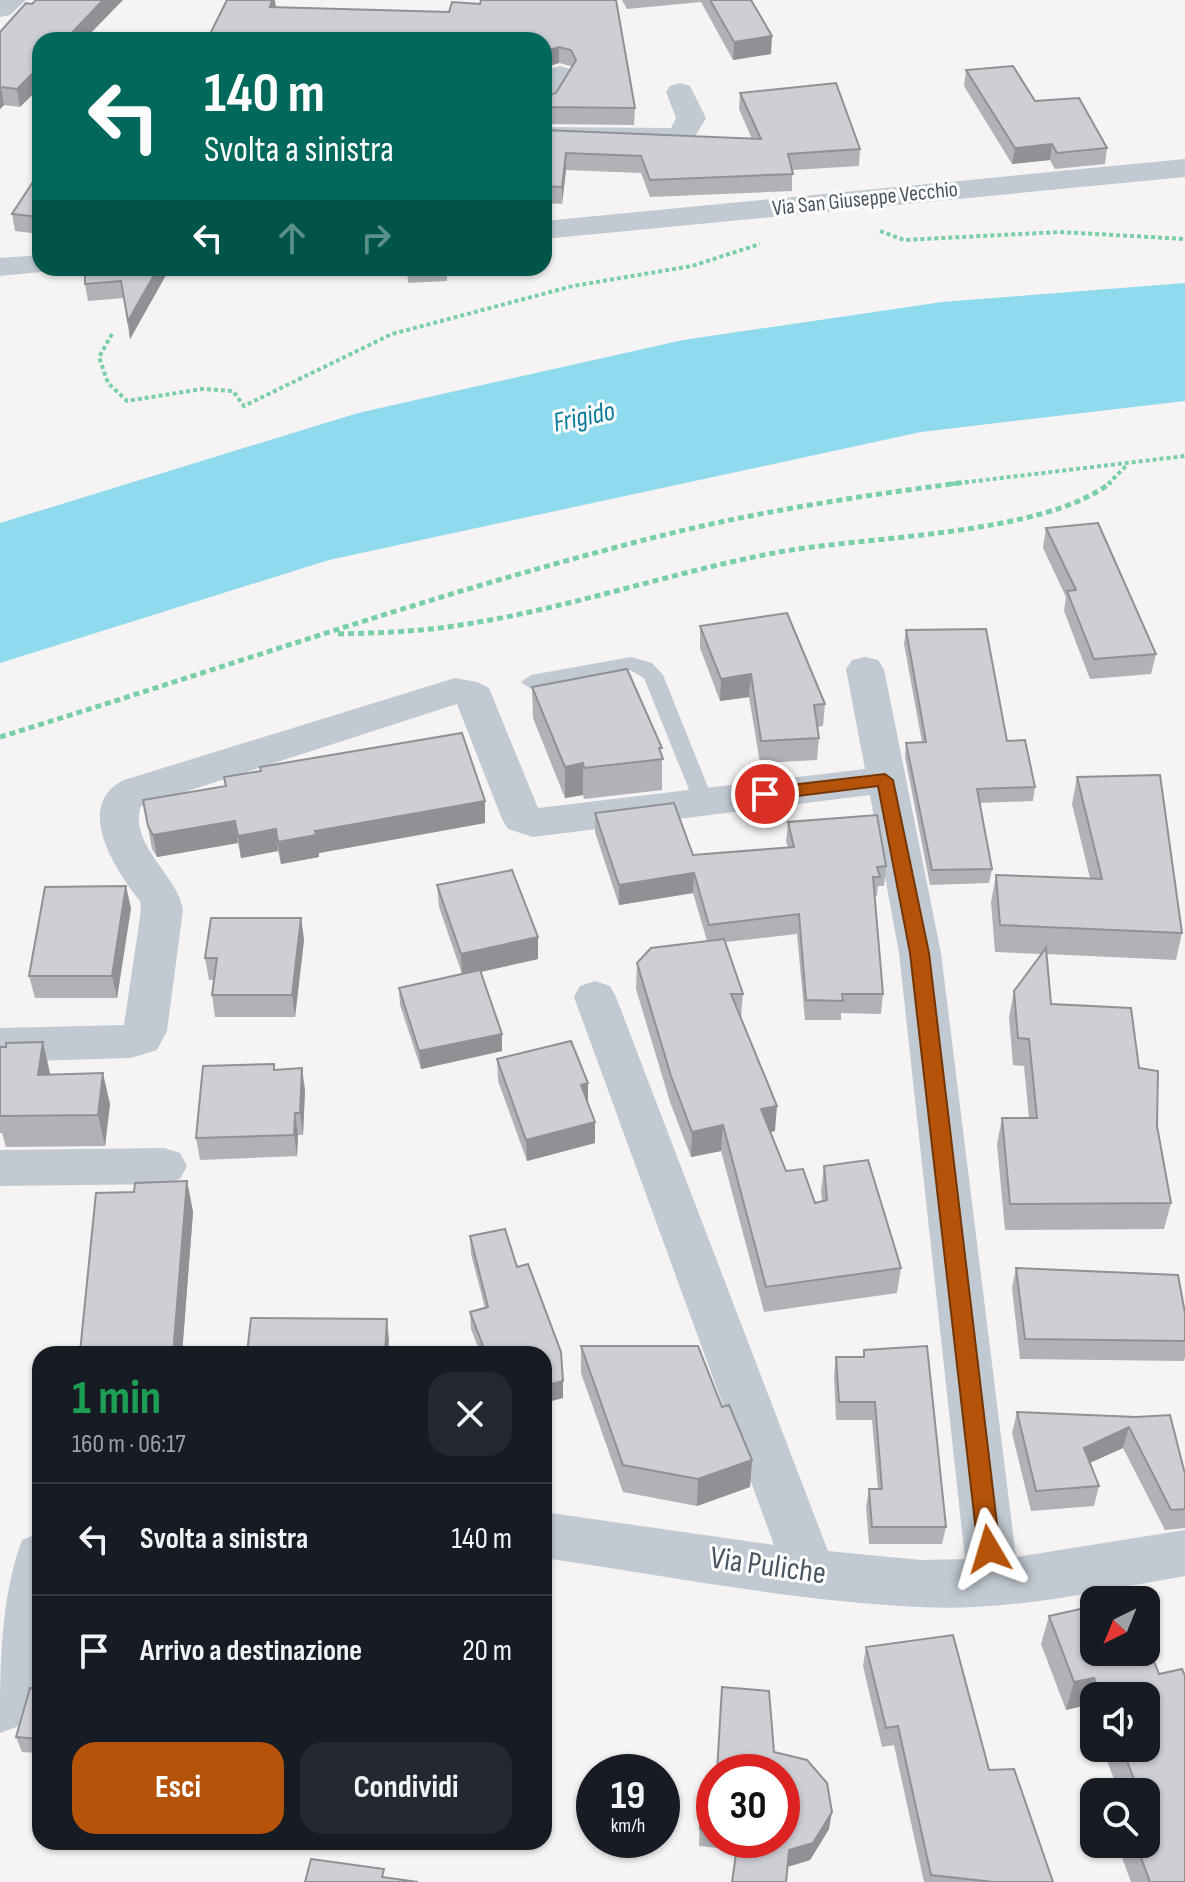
<!DOCTYPE html>
<html lang="it">
<head>
<meta charset="utf-8">
<style>
  :root { --surface:#171b24; --page:#242831; --text:#f1f3f6; --muted:#9ea1a6; --line:#363941; --accent:#b45309 }
  body { margin:0; font-family:"Sofia Sans Condensed",sans-serif; background:var(--page); color:var(--text); height:100vh; display:flex; flex-direction:column; font-size:30px; white-space:nowrap }
  * { box-sizing:border-box; margin:0 }
  p { font-size:26px; color:var(--muted) }
  .icon { flex:none; width:44px; height:44px; fill:none; stroke:currentColor; stroke-width:2; stroke-linecap:round; stroke-linejoin:round }
  .map { position:relative; flex:1; overflow:hidden }
  .side { position:absolute; left:32px; top:1346px; width:520px; height:504px; display:flex; flex-direction:column; background:var(--surface); border-radius:24px; box-shadow:0 2px 6px #0004 }
  .side>* { flex:none }
  .guide { position:absolute; left:32px; top:32px; width:520px; height:244px; border-radius:24px; box-shadow:0 2px 6px #0004; background:#00695c; color:#fff; overflow:hidden }
  .needle { width:52px; rotate:223deg }
  .buttons { position:absolute; left:1080px; top:1586px; display:grid; gap:16px }
  .buttons a { display:grid; place-items:center; width:80px; height:80px; border-radius:16px; background:var(--surface); box-shadow:0 2px 6px #0004; font-size:40px }
  .speed { position:absolute; left:576px; top:1754px; display:flex; gap:16px; font-size:40px; font-weight:700; text-align:center }
  .speed>* { display:grid; place-content:center; width:104px; height:104px; border-radius:50%; background:var(--surface); box-shadow:0 2px 6px #0004; line-height:1 }
  .speed small { font-size:20px; font-weight:400 }
  .speed .limit { border:12px solid #d22; background:#fff; color:#111 }
  .pin { position:absolute; display:grid; place-items:center; width:68px; height:68px; color:#fff; margin:-34px; border:4px solid #fff; border-radius:50%; box-shadow:0 2px 8px #0007 }
  .me { position:absolute; width:88px; margin:-44px; rotate:353deg; stroke-linejoin:round; filter:drop-shadow(0 0 6px #0008) }
  .turn { display:flex; align-items:center; gap:28px; height:168px; padding:0 40px; font-size:36px }
  .turn .icon { width:104px; height:104px; stroke-width:2.5 }
  .turn b { display:block; font-size:56px; line-height:68px }
  .lanes { display:flex; align-items:center; height:76px; padding:0 40px; background:#0003; justify-content:center; gap:40px; direction:ltr }
  .lanes .off { opacity:.35 }
  .round { display:grid; place-items:center; flex:none; width:84px; height:84px; border-radius:24px; background:var(--page) }
  .summary { display:flex; align-items:center; justify-content:space-between; height:136px; padding:0 40px }
  h1 { font-size:48px; font-weight:700; line-height:60px; color:#1e9e55 }
  .cta { display:flex; gap:16px; margin-top:auto; padding:16px 40px }
  .cta a { flex:1; height:92px; border-radius:24px; background:var(--accent); color:#fff; font-size:32px; font-weight:700; line-height:92px; text-align:center }
  .cta a+a { background:var(--page); color:var(--text) }
  ul { padding:0; list-style:none }
  li { display:flex; align-items:center; gap:24px; height:112px; padding:0 40px; border-top:2px solid var(--line) }
  li div { flex:1 }
  li b { display:block; font-size:30px }
  li em { font-style:normal }
  .map>svg:first-child { display:block }
  .water { fill:#90daee }
  .lines { fill:none; stroke-linecap:round; stroke-linejoin:round }
  .path-far1 { stroke:#7ad0a6; stroke-width:4; stroke-dasharray:4 3; stroke-linecap:butt }
  .path { stroke:#7ad0a6; stroke-width:5; stroke-dasharray:6 4; stroke-linecap:butt }
  .service { fill:#c1cad2; fill-rule:evenodd }
  .minor { fill:#c1cad2; fill-rule:evenodd }
  .wall { fill:#b0b2b7 }
  .shaded-wall { fill:#909195 }
  .building { fill:#cdcfd5; stroke:#909195; stroke-width:2 }
  .route { fill:#b45309; stroke:#753606; stroke-width:2 }
  .labels { text-anchor:middle; dominant-baseline:central; stroke-width:6; stroke-linejoin:round; paint-order:stroke }
  .far-street-label { font-size:22px; fill:#4a5661; stroke:#fff }
  .water-label { font-size:28px; font-style:italic; fill:#0c7c9b; stroke:#fff }
  .near-street-label { font-size:32px; fill:#4a5661; stroke:#fff }
</style>
</head>
<body>
<div class="map">
<svg width="1185" height="1882" viewBox="0 0 1185 1882">
  <rect width="100%" height="100%" fill="#f5f3f3"/>
  <path class="water" d="M1185 283V401L921 432 329 560 0 663V523L358 413 683 340 942 302Z"/>
  <g class="lines">
    <path class="path-far1" d="M880 231 904 240 1060 232 1185 239
      M112 334 99 357 108 383 127 401 202 389 233 391 244 406 392 334 573 286 692 266 760 244
      M951 484 1185 456
      M1108 484 1128 464"/>
    <path class="path" d="M338 634C375 633 411 632 447 627 558 612 664 574 774 553 861 536 1045 536 1111 482
      M0 737C222 669 442 590 668 534 766 510 867 495 967 482"/>
    <path class="service" d="M631 657 652 663 663 675 714 802 711 807H697L694 802 644 678 630 670 531 689 521 682 531 675Z"/>
    <path class="minor" d="M0 0H26L10 15 0 17Z
      M560 66 570 69 574 75 554 108 544 111V78L550 69Z
      M680 83 690 86 706 118 691 143 681 146 544 145V127L671 128 676 118 666 92 670 86Z
      M1185 159V177L544 239V221Z
      M40 255V268H53L51 271 0 276V258Z
      M865 657 878 660 884 669 941 953 1016 1557 1185 1530V1576C1098 1591 1008 1612 919 1607 794 1601 668 1576 544 1558V1512L774 1545 574 997 580 986 595 981 610 986 616 997 828 1551 921 1560 965 1559 899 953 870 795 533 837 508 829 502 819 457 704 141 806C128 845 178 875 183 910L167 1031 157 1050 131 1058 0 1062V1028L124 1025 141 910 140 901C115 870 73 805 124 780L455 678 477 682 489 688 538 808 865 769 846 669 852 660Z
      M164 1148 180 1153 187 1166 180 1179 164 1184 0 1186V1150Z
      M40 1533V1690L19 1726 0 1733C0 1669 0 1599 22 1540Z"/>
  </g>
  <path class="wall" d="M227 0H275V7L449 12 480 4 616 0 635 108 634 125 544 124V97L556 93 572 68 571 66 559 63 549 66 207 40Z
    M622 0H751L771 54 733 60 701 2 627 9Z
    M0 32 40 40V87L20 107 4 105 0 109Z
    M966 70 1035 101 1107 148 1105 164 1055 169 1050 160 1012 164 964 86Z
    M740 93 860 149 859 166 792 170V191L650 197 641 173 566 170 562 204 544 203V130L752 139 739 109Z
    M40 171V234L15 231 12 214Z
    M170 268 130 339 124 298 88 301 85 284Z
    M407 268H447V281L408 283Z
    M1046 528 1156 654 1151 674 1090 679 1064 611 1066 597 1043 548Z
    M700 626 825 704 823 726 817 727 819 738 817 760 760 763 749 697 720 701 700 648Z
    M906 630 1007 741 1035 787 1033 801 979 803 992 869 989 883 930 885 905 757 906 743 922 742 904 644Z
    M532 687 662 756V790L584 799 583 795 565 798 533 718Z
    M224 777 485 801V823L319 853V857L281 864 278 851 241 858 238 843 157 857 152 849 143 800 226 786Z
    M1077 777 1182 933 1176 960 1046 954 1051 1004 1139 1068 1157 1126 1171 1203 1164 1229 1005 1230 997 1144 1002 1118H1029L1024 1066 1013 1065 1009 1017 1014 991 1041 954 995 952 991 902 996 875 1090 878 1072 804Z
    M595 813 693 855 788 847 786 842 788 822 886 866 884 886H878L877 896H875L883 994 881 1014 841 1013V1020H805L797 934 726 942 743 994 741 1018 775 1131 770 1132 786 1171 815 1203 822 1201 821 1191 824 1166 901 1268 897 1293 764 1312 721 1151 691 1157 670 1102 636 989 637 963 707 941 693 893 619 905 595 832Z
    M437 885 538 937V959L481 972 502 1051 421 1069 400 1005 399 988 462 974 439 907Z
    M131 908 117 998H35L29 976Z
    M301 918 304 940 295 1017H215L212 995 214 980H209L205 958Z
    M0 1047 50 1073V1075L110 1104 105 1146 6 1147 2 1133H0Z
    M497 1059 588 1083V1105L595 1122V1143L527 1161 498 1081Z
    M274 1070 305 1090 303 1135H298L297 1156 200 1160 196 1138Z
    M187 1181 193 1212 182 1354H80L134 1192Z
    M470 1236 517 1267 563 1381V1398L544 1354H474V1348L478 1347 471 1329 470 1312 485 1308 471 1254Z
    M1016 1268 1185 1313V1357L1184 1361 1020 1359 1012 1288Z
    M581 1346 722 1407 752 1460 750 1487 697 1506 623 1492 581 1373Z
    M864 1350 946 1527 942 1544H869L866 1507 869 1489H878L872 1420H836L834 1375 836 1357H863Z
    M1017 1412 1136 1417 1185 1474V1528L1165 1530 1123 1448 1090 1463 1099 1486 1094 1506 1031 1511 1012 1433Z
    M1094 1606V1652H1146V1641L1159 1674 1182 1669 1185 1676V1882H1131L1117 1844H1146V1792H1119L1102 1748H1146V1696H1094V1727L1086 1705 1066 1710 1041 1644 1049 1616Z
    M866 1647 989 1770 1053 1882H924L894 1745 882 1747 863 1666Z
    M40 1689V1753L22 1752 16 1737Z
    M774 1752 829 1829 810 1860 787 1867 736 1850 699 1846 701 1789H714V1840H782Z"/>
  <path class="shaded-wall" d="M103 0H123L84 40H65Z
    M272 0H275L276 9 270 7Z
    M772 36 771 54 733 60 734 42Z
    M559 47V63L549 66 544 74V57L549 50Z
    M40 66V87L20 107 17 89Z
    M1 87 4 105 0 109V88Z
    M1052 144 1050 160 1012 164 1015 148Z
    M566 153V170L562 204V187Z
    M158 268H170L130 339 128 321Z
    M751 674 749 697 720 701 721 679Z
    M583 763V795L565 798V767Z
    M485 801V823L319 853V857L281 864 278 842 315 831Z
    M235 821 238 843 157 857 153 835Z
    M276 829 278 851 241 858 238 836Z
    M694 873 693 893 619 905V885Z
    M126 886 131 908 117 998 112 976Z
    M301 918 304 940 295 1017 292 995Z
    M538 937V959L462 976 461 954Z
    M502 1034V1051L421 1069 419 1051Z
    M43 1042 50 1073 46 1106 38 1075Z
    M302 1068 305 1090 303 1135 300 1113Z
    M103 1073 110 1104 105 1146 98 1115Z
    M588 1083V1105L581 1085Z
    M777 1106 775 1131 759 1135 761 1109Z
    M295 1113 298 1135 297 1156 294 1135Z
    M595 1122V1143L527 1161 526 1140Z
    M723 1125 721 1151 691 1157 692 1132Z
    M187 1181 193 1212 182 1354H173Z
    M387 1319 389 1340 388 1354H385Z
    M563 1381V1398L544 1403V1386Z
    M1129 1427 1123 1448 1078 1468 1084 1448Z
    M752 1460 750 1487 697 1506 698 1479Z
    M1094 1678 1086 1705 1066 1710 1074 1682Z
    M832 1812 829 1829 810 1860 787 1867 789 1850Z"/>
  <path class="building" d="M36 0H103L65 40H40V66L17 89 1 87 0 88V32L26 3 32 4Z
    M227 0H272L270 7 449 12 452 2 480 4 481 0H616L635 108 544 107V97L556 93 576 60 571 50 559 47 549 50 544 57V40H288L289 33 286 40H207Z
    M710 0H751L772 36 734 42Z
    M1013 66 1035 101 1079 98 1107 148 1057 153 1052 144 1015 148 966 70Z
    M836 83 860 149 788 154 793 174 650 180 641 156 566 153 562 187 544 186V130L761 139 740 93Z
    M40 171V217L12 214Z
    M85 268H158L128 321 121 281 85 284Z
    M1098 523 1156 654 1094 659 1067 591 1076 590 1046 528Z
    M787 613 825 704 814 705 819 738 761 741 751 674 721 679 700 626Z
    M986 629 1007 741 1025 740 1035 787 977 789 992 869 932 870 906 743 926 742 906 630Z
    M627 669 662 748H659L663 759 584 768 583 763 565 767 532 687Z
    M462 733 485 801 315 831 316 835 278 842 276 829 238 836 235 821 153 835 148 826 143 800 226 786 224 777 261 771 260 767Z
    M1160 775 1182 933 1000 925 996 875 1102 879 1077 777Z
    M674 803 693 855 794 847 788 822 877 815 886 866 877 867 880 877H873L883 994H842L843 1001 806 1000 799 914 709 925 694 873 619 885 595 813Z
    M512 870 538 937 461 954 437 885Z
    M126 886 112 976H29L45 887Z
    M211 918H301L292 995H212L217 958H205Z
    M724 939 743 994H731L777 1106 761 1109 786 1171 803 1169 815 1203 827 1200 824 1166 868 1160 901 1268 766 1287 723 1125 692 1132 671 1076 637 963 651 948Z
    M1046 948 1051 1004 1131 1008 1139 1068 1158 1071 1157 1126 1171 1203 1010 1204 1002 1118H1037L1029 1039 1018 1038 1014 991Z
    M480 970 502 1034 419 1051 399 988Z
    M571 1041 588 1083 581 1085 595 1122 526 1140 497 1059Z
    M43 1042 38 1075 103 1073 98 1115 0 1116V1047H6V1043Z
    M274 1064V1070L302 1068 300 1113H295L294 1135 196 1138 203 1066Z
    M187 1181 173 1354H118V1351L80 1352 96 1193 134 1192 135 1183Z
    M505 1229 517 1267 528 1264 561 1352 563 1381 544 1386V1354H476L474 1348 483 1346 470 1312 488 1307 470 1236Z
    M1016 1268 1178 1275 1185 1313V1341L1025 1339Z
    M251 1318 387 1319 385 1354H247Z
    M581 1346H698L722 1407 729 1405 752 1460 698 1479 623 1465Z
    M927 1346 946 1527H872L869 1489H882L875 1402H839L836 1357H864V1350Z
    M1017 1412 1136 1417 1170 1415 1185 1474V1509L1171 1510 1129 1427 1084 1448 1099 1486 1036 1491Z
    M1094 1606V1652H1146V1641L1159 1674 1182 1669 1185 1676V1882H1150L1136 1844H1146V1792H1139L1122 1748H1146V1696H1101L1094 1678 1074 1682 1049 1616Z
    M953 1635 989 1770 1014 1769 1053 1882H994L931 1875 898 1726 886 1728 866 1647Z
    M722 1687 769 1691 774 1752 807 1760 827 1783 832 1812 813 1843 789 1850 786 1882H732L738 1840H782V1772H717Z
    M30 1688 40 1689V1739L16 1737Z
    M701 1789H714V1830L700 1829Z
    M311 1859 384 1869 382 1877 418 1882H305Z"/>
  <path class="route" d="M885 774 893 780 929 953 1000 1549 997 1556 989 1559 981 1556 978 1549 910 953 878 786 765 800 756 794 765 788Z"/>
  <g class="labels">
    <g class="far-street-label">
      <text transform="translate(865 199) rotate(-6)">Via San Giuseppe Vecchio</text>
    </g>
    <g class="water-label">
      <text transform="translate(584 417) rotate(-12)">Frigido</text>
    </g>
    <g class="near-street-label">
      <text transform="translate(768 1566) rotate(8)">Via Puliche</text>
    </g>
  </g>
</svg>
<div class="buttons">
<a><svg class="needle" viewBox="-14 -14 28 28"><path d="M0-13l5 13h-10z" fill="#e53935"/><path d="M0 13l5-13h-10z" fill="#9ea1a6"/></svg></a>
<a><svg class="icon" aria-label="sound" viewBox="0 0 24 24"><path d="M4 9h4l5-4v14l-5-4H4zM17 9q2 3 0 6"/></svg></a>
<a><svg class="icon" aria-label="search" viewBox="0 0 24 24"><circle cx="10" cy="10" r="6"/><path d="M15 15l6 6"/></svg></a>
</div>
<div class="speed"><div>19<small>km/h</small></div><div class="limit">30</div></div>
<div class="pin" style="left:765px;top:794px;background:#d93025"><svg class="icon" aria-label="arrive" viewBox="0 0 24 24"><path d="M6 21V4h12l-3 4 3 4H6"/></svg></div>
<svg class="me" style="left:989px;top:1549px" viewBox="-20 -20 40 40"><path d="M0-17L14 15 0 8-14 15z" fill="#b45309" stroke="#fff" stroke-width="4"/></svg>
<div class="guide">
<div class="turn"><svg class="icon" aria-label="left" viewBox="0 0 24 24"><path d="M17 20v-9H6M10 6l-5 5 5 5"/></svg><div><b>140 m</b>Svolta a sinistra</div></div>
<div class="lanes"><svg class="icon" aria-label="left" viewBox="0 0 24 24"><path d="M17 20v-9H6M10 6l-5 5 5 5"/></svg><svg class="icon off" aria-label="ahead" viewBox="0 0 24 24"><path d="M12 20V5M6 11l6-6 6 6"/></svg><svg class="icon off" aria-label="right" viewBox="0 0 24 24"><path d="M7 20v-9h11M14 6l5 5-5 5"/></svg></div>
</div>
<section class="side">
<div class="summary"><div><h1>1 min</h1><p>160 m · 06:17</p></div><a class="round"><svg class="icon" aria-label="close" viewBox="0 0 24 24"><path d="M6 6l12 12M18 6L6 18"/></svg></a></div>
<ul>
<li><svg class="icon" aria-label="left" viewBox="0 0 24 24"><path d="M17 20v-9H6M10 6l-5 5 5 5"/></svg><div><b>Svolta a sinistra</b></div><em>140 m</em></li>
<li><svg class="icon" aria-label="arrive" viewBox="0 0 24 24"><path d="M6 21V4h12l-3 4 3 4H6"/></svg><div><b>Arrivo a destinazione</b></div><em>20 m</em></li>
</ul>
<div class="cta"><a>Esci</a><a>Condividi</a></div>
</section>
</div>
</body>
</html>
